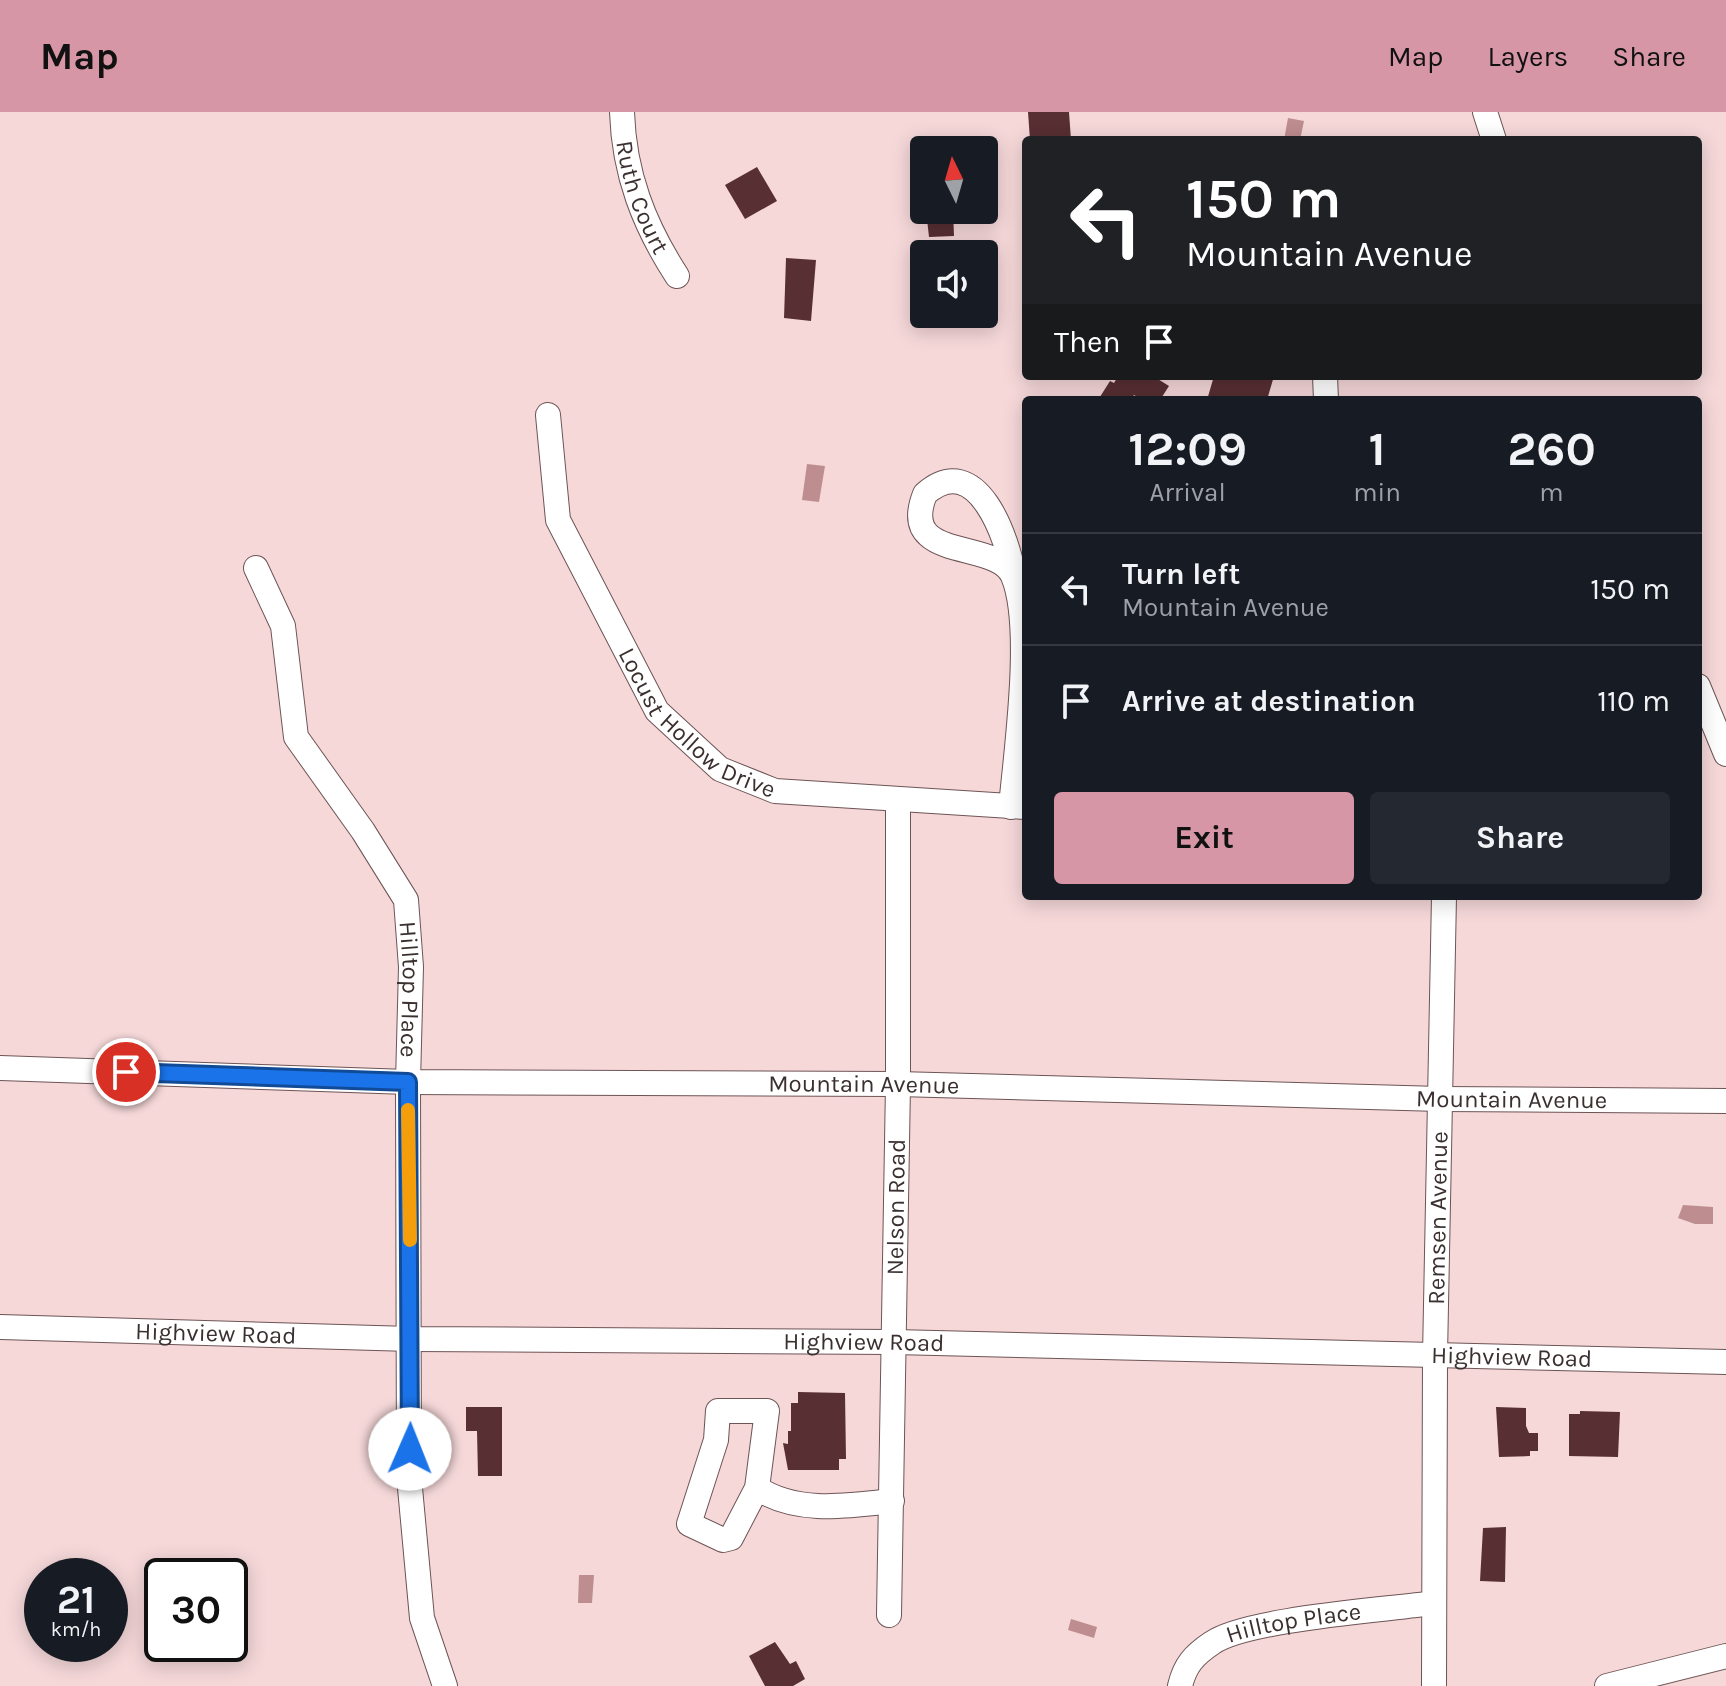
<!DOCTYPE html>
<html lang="en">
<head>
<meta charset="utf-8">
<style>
  :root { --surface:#171b24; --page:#242831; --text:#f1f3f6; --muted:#9ea1a6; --line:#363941; --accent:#d696a6 }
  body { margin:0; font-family:Karla,sans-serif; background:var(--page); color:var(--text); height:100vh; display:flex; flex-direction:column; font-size:30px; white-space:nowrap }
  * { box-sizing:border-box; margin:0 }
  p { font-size:26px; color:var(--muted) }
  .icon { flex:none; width:44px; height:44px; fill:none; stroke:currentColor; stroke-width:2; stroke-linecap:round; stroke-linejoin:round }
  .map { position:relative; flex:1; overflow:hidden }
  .panel { position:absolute; left:1022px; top:284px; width:680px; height:504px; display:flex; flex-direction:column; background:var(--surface); border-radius:8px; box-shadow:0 4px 20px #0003 }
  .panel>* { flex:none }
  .guide { position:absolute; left:1022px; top:24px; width:680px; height:244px; border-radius:8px; box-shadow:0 4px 20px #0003; background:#202124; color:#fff; overflow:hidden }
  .needle { width:52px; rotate:355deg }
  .fabs { position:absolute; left:910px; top:24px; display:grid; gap:16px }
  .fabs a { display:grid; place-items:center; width:88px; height:88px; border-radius:8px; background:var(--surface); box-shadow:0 4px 20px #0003; font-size:40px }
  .speed { position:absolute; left:24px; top:1446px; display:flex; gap:16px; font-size:40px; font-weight:700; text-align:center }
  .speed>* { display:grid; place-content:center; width:104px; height:104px; border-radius:50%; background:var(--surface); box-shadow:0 4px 20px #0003; line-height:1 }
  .speed small { font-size:20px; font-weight:400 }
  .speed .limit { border:4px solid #111; border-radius:12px; background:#fff; color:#111 }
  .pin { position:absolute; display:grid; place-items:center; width:68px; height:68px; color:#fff; margin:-34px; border:4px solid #fff; border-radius:50%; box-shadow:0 2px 8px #0007 }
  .me { position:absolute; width:88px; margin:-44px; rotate:1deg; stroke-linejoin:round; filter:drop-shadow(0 0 6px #0008) }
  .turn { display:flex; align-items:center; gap:28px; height:168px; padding:0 32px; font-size:36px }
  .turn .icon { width:104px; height:104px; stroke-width:2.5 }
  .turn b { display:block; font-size:56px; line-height:68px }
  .then { display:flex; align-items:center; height:76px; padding:0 32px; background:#0003; gap:16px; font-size:30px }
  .eta { display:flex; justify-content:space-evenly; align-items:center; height:136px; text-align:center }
  .eta b { font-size:48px; font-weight:700; line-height:56px }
  .primary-button { display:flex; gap:16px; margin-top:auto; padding:16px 32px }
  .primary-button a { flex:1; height:92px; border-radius:8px; background:var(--accent); color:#111; font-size:32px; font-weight:700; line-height:92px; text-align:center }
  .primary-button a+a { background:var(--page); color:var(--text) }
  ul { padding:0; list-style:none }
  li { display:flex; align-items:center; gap:24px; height:112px; padding:0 32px; border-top:2px solid var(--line) }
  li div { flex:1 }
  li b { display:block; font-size:30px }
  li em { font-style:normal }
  header { display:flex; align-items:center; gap:48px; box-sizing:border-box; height:112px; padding:0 40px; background:var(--accent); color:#111 }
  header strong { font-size:38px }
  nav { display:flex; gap:44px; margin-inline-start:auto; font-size:28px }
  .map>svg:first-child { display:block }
  .water { fill:#be8d90 }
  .building { fill:#582f33 }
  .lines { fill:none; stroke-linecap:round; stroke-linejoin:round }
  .minor-casing { stroke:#6d5455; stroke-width:26 }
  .minor { stroke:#fff; stroke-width:24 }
  .route-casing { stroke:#114b97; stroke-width:20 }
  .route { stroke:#1a73e8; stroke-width:14 }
  .slow { stroke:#f59e0b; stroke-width:14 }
  .labels { text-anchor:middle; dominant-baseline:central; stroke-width:8; stroke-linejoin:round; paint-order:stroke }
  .street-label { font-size:24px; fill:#3b3030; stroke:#f6d8d9 }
</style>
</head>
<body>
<header>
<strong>Map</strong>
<nav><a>Map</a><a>Layers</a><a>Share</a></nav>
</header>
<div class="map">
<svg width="1726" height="1574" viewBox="0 0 1726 1574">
  <rect width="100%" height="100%" fill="#f6d8d9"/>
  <path class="water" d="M1288 6 1304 9 1300 28H1284Z
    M807 352 825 354 819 390 802 388Z
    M1683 1093 1713 1095V1112H1695L1678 1106Z
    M579 1463H594L592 1491H578Z
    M1071 1507 1097 1515 1094 1526 1068 1518Z"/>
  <path class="building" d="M1028 0H1069L1071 28H1030Z
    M757 55 777 89 745 107 725 73Z
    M926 98H953L954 124 929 125Z
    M786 146 816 148 811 209 784 206Z
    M1118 264H1153L1169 274 1160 288H1142L1134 283 1131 288H1098L1110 269 1114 271Z
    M1214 264H1274L1267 288H1207Z
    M798 1280 845 1281 846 1347H839V1358H788L783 1331 788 1332V1319H791V1291H798Z
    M466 1295H502V1364H478L477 1319H466Z
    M1496 1295 1526 1296V1314L1529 1321H1538V1339H1530V1344L1499 1345Z
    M1580 1299 1620 1300 1618 1345 1569 1344V1302H1580Z
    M1506 1415 1505 1470 1480 1469 1483 1416Z
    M775 1530 790 1552 796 1549 805 1567 793 1574H765L749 1544Z"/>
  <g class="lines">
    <g class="minor-casing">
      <g id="minor">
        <path id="s1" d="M622 0C624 62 644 113 677 164"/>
        <path d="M1485 0 1494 28"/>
        <path d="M1325 264 1326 288"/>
        <path id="s2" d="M548 303 558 408 657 599 720 657 775 679 1026 695"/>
        <path id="s3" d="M256 456 283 514 296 625 363 719 406 788 411 855 408 970 409 1365 422 1506 445 1574"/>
        <path d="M1698 574 1726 642"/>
        <path d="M1011 695C1016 639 1034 514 1013 464 997 426 897 452 925 382 977 336 1008 427 1014 465"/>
        <path id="s4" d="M0 956 408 970 898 972 1440 987 1726 989"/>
        <path id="s5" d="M0 1215 411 1227 894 1230 1726 1250"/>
        <path d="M757 1376 731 1426 723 1428 689 1412 716 1328 718 1299H767L757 1376C796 1402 847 1394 892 1389"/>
        <path id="s6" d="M889 1503 898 972V689"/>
        <path id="s7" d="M1180 1574C1185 1553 1194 1543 1212 1531 1246 1507 1385 1498 1433 1491"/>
        <path id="s8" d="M1434 1574 1435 1244 1444 784"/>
        <path d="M1607 1574 1726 1544"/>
      </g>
    </g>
    <use href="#minor" class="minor"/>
  </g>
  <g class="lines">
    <g class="route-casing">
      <path id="route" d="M126 960 408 970 410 1337"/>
    </g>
    <use href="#route" class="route"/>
    <path class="slow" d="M408 998 410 1128"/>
  </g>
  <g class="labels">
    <g class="street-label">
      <text stroke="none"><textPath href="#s1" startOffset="88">Ruth Court</textPath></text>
      <text stroke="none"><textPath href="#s2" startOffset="358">Locust Hollow Drive</textPath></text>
      <text stroke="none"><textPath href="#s3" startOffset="462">Hilltop Place</textPath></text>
      <text stroke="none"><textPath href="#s4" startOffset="864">Mountain Avenue</textPath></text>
      <text stroke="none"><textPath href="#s4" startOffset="1512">Mountain Avenue</textPath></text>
      <text stroke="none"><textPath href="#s6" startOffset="408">Nelson Road</textPath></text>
      <text stroke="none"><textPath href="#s8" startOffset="468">Remsen Avenue</textPath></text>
      <text stroke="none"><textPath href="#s5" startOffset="216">Highview Road</textPath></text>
      <text stroke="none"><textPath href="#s5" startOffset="864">Highview Road</textPath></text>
      <text stroke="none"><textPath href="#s5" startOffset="1512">Highview Road</textPath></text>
      <text stroke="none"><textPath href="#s7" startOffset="140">Hilltop Place</textPath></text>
    </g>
  </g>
</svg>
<div class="fabs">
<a><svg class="needle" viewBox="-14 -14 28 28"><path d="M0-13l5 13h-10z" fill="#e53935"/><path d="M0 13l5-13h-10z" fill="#9ea1a6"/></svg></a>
<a><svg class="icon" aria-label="sound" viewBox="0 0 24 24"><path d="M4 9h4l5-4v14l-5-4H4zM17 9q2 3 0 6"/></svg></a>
</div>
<div class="speed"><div>21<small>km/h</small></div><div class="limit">30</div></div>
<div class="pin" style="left:126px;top:960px;background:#d93025"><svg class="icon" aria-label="arrive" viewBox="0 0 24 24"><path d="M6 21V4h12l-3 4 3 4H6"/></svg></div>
<svg class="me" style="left:410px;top:1337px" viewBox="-20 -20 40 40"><circle r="19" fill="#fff"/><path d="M0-13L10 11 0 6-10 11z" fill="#1a73e8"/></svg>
<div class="guide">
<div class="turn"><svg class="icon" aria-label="left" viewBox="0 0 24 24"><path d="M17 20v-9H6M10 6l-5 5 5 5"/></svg><div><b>150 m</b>Mountain Avenue</div></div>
<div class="then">Then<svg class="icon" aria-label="arrive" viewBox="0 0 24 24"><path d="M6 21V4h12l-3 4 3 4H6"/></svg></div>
</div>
<section class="panel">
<div class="eta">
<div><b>12:09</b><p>Arrival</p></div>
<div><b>1</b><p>min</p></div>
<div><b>260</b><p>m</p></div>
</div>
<ul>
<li><svg class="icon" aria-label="left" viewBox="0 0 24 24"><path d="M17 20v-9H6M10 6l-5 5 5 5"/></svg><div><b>Turn left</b><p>Mountain Avenue</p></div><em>150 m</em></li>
<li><svg class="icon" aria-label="arrive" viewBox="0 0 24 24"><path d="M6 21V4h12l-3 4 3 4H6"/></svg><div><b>Arrive at destination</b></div><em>110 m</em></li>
</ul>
<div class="primary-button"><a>Exit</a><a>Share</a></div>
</section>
</div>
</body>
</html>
